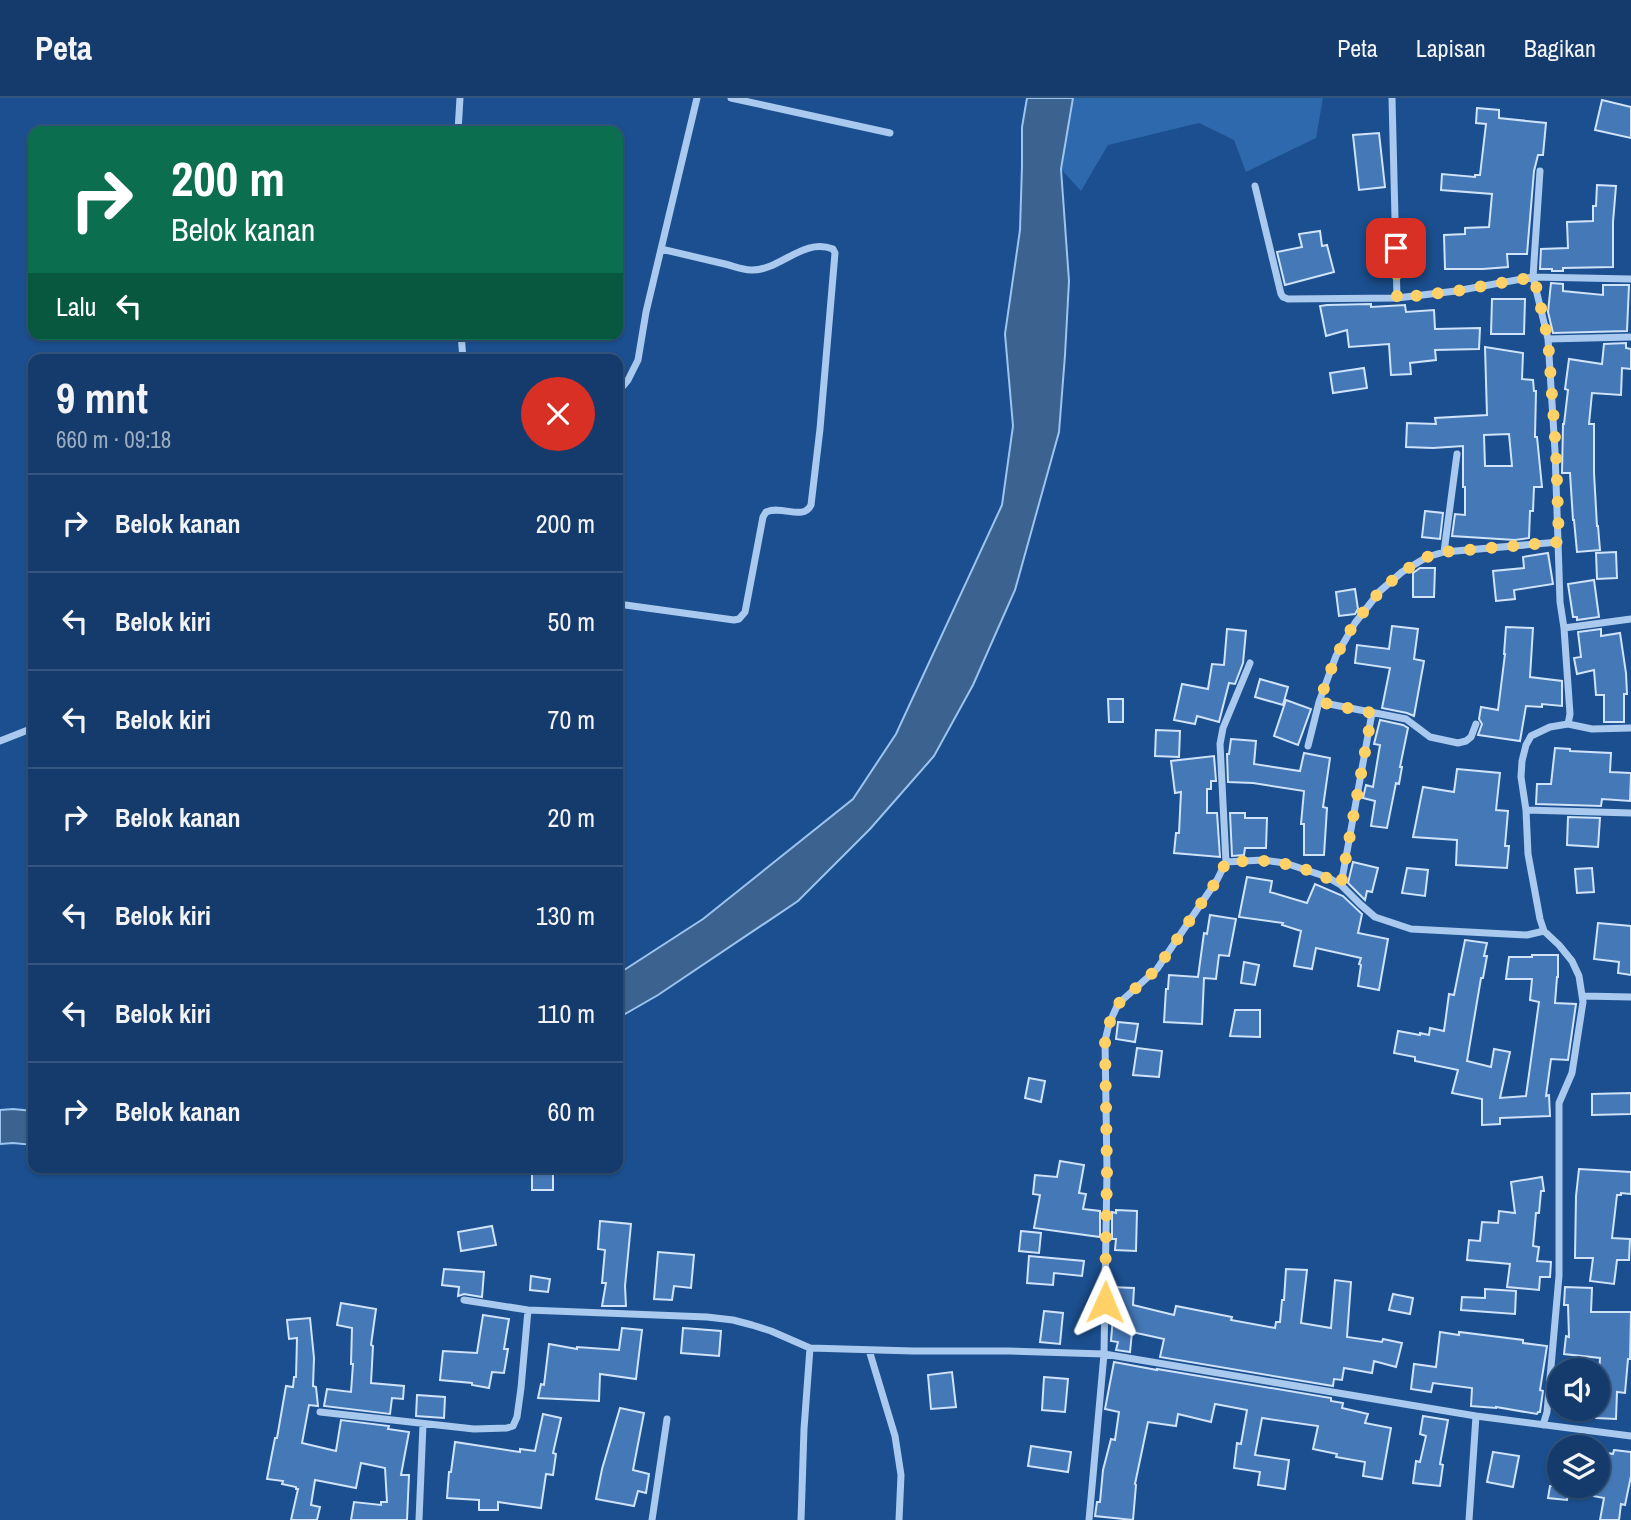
<!DOCTYPE html>
<html lang="id">
<head>
<meta charset="utf-8">
<style>
  :root { --surface:#143b6b; --page:#214673; --text:#f1f3f6; --muted:#9dadc1; --line:#33557e }
  body { margin:0; font-family:"Archivo Narrow",sans-serif; background:var(--page); color:var(--text); height:100vh; display:flex; flex-direction:column; font-size:26px; white-space:nowrap }
  * { box-sizing:border-box; margin:0 }
  p { font-size:23px; color:var(--muted) }
  .icon { flex:none; width:38px; height:38px; fill:none; stroke:currentColor; stroke-width:2; stroke-linecap:round; stroke-linejoin:round }
  .map { position:relative; flex:1; overflow:hidden }
  .drawer { position:absolute; left:28px; top:256px; width:595px; height:819px; display:flex; flex-direction:column; background:var(--surface); border-radius:14px; box-shadow:0 2px 5px #0004,0 0 0 2px var(--line) }
  .drawer>* { flex:none }
  .top-card { position:absolute; left:28px; top:28px; width:595px; height:214px; border-radius:14px; box-shadow:0 2px 5px #0004,0 0 0 2px var(--line); background:#0b6e4f; color:#fff; overflow:hidden }
  .tools { position:absolute; left:1547px; top:1260px; display:grid; gap:14px }
  .tools a { display:grid; place-items:center; width:63px; height:63px; border-radius:50%; background:var(--surface); box-shadow:0 2px 5px #0004,0 0 0 2px var(--line); font-size:35px }
  .pin { position:absolute; display:grid; place-items:center; width:60px; height:60px; color:#fff; margin:-30px; border-radius:14px; box-shadow:0 4px 10px #0006 }
  .me { position:absolute; width:77px; margin:-38px; rotate:1deg; stroke-linejoin:round; filter:drop-shadow(0 0 5px #0008) }
  .turn { display:flex; align-items:center; gap:24px; height:147px; padding:0 28px; font-size:32px }
  .turn .icon { width:91px; height:91px; stroke-width:2.5 }
  .turn b { display:block; font-size:49px; line-height:60px }
  .then { display:flex; align-items:center; height:66px; padding:0 28px; background:#0003; gap:14px; font-size:26px }
  .round { display:grid; place-items:center; flex:none; width:74px; height:74px; border-radius:37px; background:var(--page) }
  .headline { display:flex; align-items:center; justify-content:space-between; height:119px; padding:0 28px }
  h1 { font-size:42px; font-weight:800; line-height:52px }
  ul { padding:0; list-style:none }
  li { display:flex; align-items:center; gap:21px; height:98px; padding:0 28px; border-top:2px solid var(--line) }
  li div { flex:1 }
  li b { display:block; font-size:26px }
  li em { font-style:normal }
  header { display:flex; align-items:center; gap:42px; box-sizing:border-box; height:98px; padding:0 35px; background:var(--surface); border-bottom:2px solid var(--line) }
  header strong { font-size:33px }
  nav { display:flex; gap:38px; margin-inline-start:auto; font-size:24px }
  .map>svg:first-child { display:block }
  .green { fill:#2e69ad }
  .water { fill:#3c6290; stroke:#9cc4f0; stroke-width:2 }
  .building { fill:#4478b7; stroke:#cfe3fa; stroke-width:2; fill-rule:evenodd }
  .lines { fill:none; stroke-linecap:round; stroke-linejoin:round }
  .street { stroke:#a9c9ee; stroke-width:7 }
  .route { stroke:#ffd166; stroke-width:12; stroke-dasharray:0 21.6 }
</style>
</head>
<body>
<header>
<strong>Peta</strong>
<nav><a>Peta</a><a>Lapisan</a><a>Bagikan</a></nav>
</header>
<div class="map">
<svg width="1631" height="1422" viewBox="0 0 1631 1422">
  <rect width="100%" height="100%" fill="#1b4f8f"/>
  <path class="green" d="M1073 0H1323L1316 40 1246 74 1234 42 1199 25 1108 47 1081 93 1061 71Z"/>
  <path class="water" d="M1027 0H1073L1061 71 1069 183 1065 257 1059 334 1015 492 973 587 934 658 870 731 798 803 658 897 618 920V876L703 821 853 701 896 636 1002 407 1013 328 1005 236 1020 132 1022 68V29Z
    M13 1011 33 1013V1047L13 1045 0 1046V1012Z"/>
  <path class="building" d="M1602 2 1631 9V40L1595 32Z
    M1477 10 1499 12V20L1546 25 1543 57H1538L1534 73 1527 156H1507L1508 169 1483 171H1445L1444 137 1465 136V130L1489 129 1492 96 1441 92 1442 76 1475 79V77H1480L1486 26 1476 25Z
    M1379 35 1385 89 1359 92 1353 37Z
    M1597 87 1616 88 1613 124V169L1563 170V173H1552V171H1540L1541 151 1568 150 1567 124 1593 123V108H1596Z
    M1320 133 1322 148 1327 147 1334 174 1285 187 1277 154 1302 149 1299 136Z
    M1551 185 1563 186V193L1603 197V187H1629L1627 233 1553 235 1548 214Z
    M1492 201H1525L1524 236H1491Z
    M1371 206V209L1405 207 1406 214 1434 212 1435 231 1480 230 1479 251 1435 252 1436 262 1410 265 1411 276 1391 277 1389 246 1349 249 1347 232 1326 238 1320 208 1327 207Z
    M1626 245V250L1631 251V271L1622 270 1621 297 1592 295 1589 326H1594V375L1597 428H1598L1600 452 1577 454 1574 422H1573L1570 375H1562L1563 326H1564L1568 292 1565 291 1569 261 1602 266 1604 246Z
    M1485 249 1523 255 1522 281 1533 282 1534 293H1536L1535 339H1537L1542 389H1534L1533 413H1530L1529 440 1515 442 1452 438 1455 416 1465 417V389H1463V348L1433 350 1406 349 1407 325 1436 326 1435 320 1487 317ZM1509 336 1512 368H1485L1484 337Z
    M1364 270 1367 290 1333 295 1330 275Z
    M1425 413 1443 415 1440 441 1422 439Z
    M1616 454 1617 480 1597 481 1596 455Z
    M1548 455 1553 486 1514 492 1515 501 1496 503 1493 473 1524 470 1523 459Z
    M1420 470H1435L1434 499H1413V475Z
    M1594 482 1599 519 1577 522V519H1573L1568 486Z
    M1355 491 1358 511 1355 516 1339 518 1336 494Z
    M1392 528 1418 531 1414 561 1424 563 1414 618 1407 615 1382 610 1390 570 1355 565 1357 547 1389 551Z
    M1506 529 1533 530 1530 579 1562 583V608L1542 606V609L1526 608 1520 643 1478 637 1482 626 1479 621 1481 609 1498 612 1505 556H1504Z
    M1227 531 1246 533 1243 565 1235 586 1229 585 1219 624 1197 618 1195 626 1174 622 1182 586 1208 591 1212 566 1224 567Z
    M1601 531V538L1620 535 1626 575 1627 596H1624V624H1604V597H1596L1594 572 1577 576 1574 560 1581 559 1578 534Z
    M1260 581 1288 589 1283 607 1255 599Z
    M1108 601H1123V624H1109Z
    M1286 602 1311 611 1298 647 1274 638Z
    M1380 622 1403 627 1408 630 1400 669H1402L1399 686 1396 685 1387 730 1371 728 1375 703 1363 700 1366 687 1373 689 1380 647 1374 646Z
    M1156 632 1180 633 1179 659 1155 658Z
    M1231 641 1256 643 1254 666 1300 673 1304 655 1330 660 1323 709 1327 710 1324 757H1304V726H1301L1304 693 1253 685 1228 684 1227 656H1229Z
    M1555 650 1570 651V653L1611 655 1610 674 1631 675 1630 703 1602 701 1601 708 1536 706 1537 686H1551Z
    M1214 658 1216 683H1211V691H1207V715H1217L1220 759 1174 755 1176 735H1179L1181 694 1175 695 1171 663Z
    M1457 671 1500 675 1496 712 1508 713 1505 748H1509L1507 770 1456 767 1457 742 1413 739 1423 689 1454 694Z
    M1230 715H1245V720H1267L1266 750H1245L1244 757 1232 758Z
    M1568 719 1600 720 1598 749 1567 747Z
    M1353 764 1378 770 1372 794 1367 793 1365 802 1348 785Z
    M1407 770 1428 772 1425 798 1402 795Z
    M1592 770 1594 794 1577 795 1575 771Z
    M1247 779 1272 783 1270 794 1307 805 1315 786 1343 798 1362 816 1358 835 1388 841 1379 892 1358 888 1361 867 1359 866 1361 860 1316 850 1312 871 1294 868 1301 833 1282 827 1283 825 1239 819Z
    M1210 817 1236 821 1229 858 1219 857 1216 881 1204 880 1202 926 1164 924 1166 891H1168L1169 877 1198 879 1204 835 1207 836Z
    M1598 825 1631 828V877L1618 875 1619 864 1594 861Z
    M1465 842 1487 845 1484 858H1487L1483 880H1481L1467 963 1491 969 1494 951 1510 954 1500 1000 1526 998 1539 904 1530 902 1532 881H1506L1509 859H1532V857H1558V879H1557L1555 905 1576 906 1568 962 1551 961 1546 998 1549 997 1550 1018 1500 1020V1026L1482 1027V1001L1452 995 1458 972 1415 963V959L1394 955 1398 933 1420 937V935L1429 937 1430 930 1444 933 1449 896 1454 897Z
    M1244 864 1259 867 1255 887 1241 885Z
    M1235 912H1260V939L1230 938Z
    M1118 924 1138 926 1135 944 1116 941Z
    M1137 950 1162 953 1159 979 1133 977Z
    M1029 980 1045 983 1041 1004 1025 1000Z
    M1631 995V1016L1592 1017V996Z
    M1060 1063 1084 1067 1079 1095 1086 1096 1083 1111 1100 1113V1139L1034 1130 1040 1097 1033 1096 1035 1077 1057 1079Z
    M532 1069H553V1092H532Z
    M1579 1071 1631 1074V1096L1621 1095V1097H1617L1612 1140 1630 1141 1629 1162H1617L1614 1186 1590 1183 1593 1160H1575L1576 1098Z
    M1542 1079 1544 1093H1541L1539 1115H1536L1533 1148 1539 1149 1537 1163 1551 1164 1550 1179H1540L1539 1192 1507 1189 1510 1166 1467 1162 1469 1142 1480 1143 1482 1124 1498 1125 1499 1113 1515 1115 1511 1084Z
    M1116 1112 1137 1113 1136 1153 1115 1152 1116 1141H1112V1114L1116 1115Z
    M600 1123 631 1126 625 1188 626 1208H602L606 1185H602L605 1152 598 1151Z
    M492 1128 496 1147 461 1153 458 1134Z
    M1021 1133 1041 1135 1039 1155 1019 1153Z
    M658 1154 694 1157 691 1190 674 1188 672 1202 654 1201Z
    M1029 1158 1084 1163 1082 1178 1054 1175 1053 1187 1027 1185Z
    M444 1171 484 1174 482 1199 464 1196 458 1198 459 1189 442 1187Z
    M1286 1171 1307 1172 1301 1225 1331 1230 1335 1182 1351 1184 1347 1239 1382 1244 1383 1241 1402 1245 1396 1269 1374 1263 1372 1275 1344 1270 1342 1282 1334 1281 1333 1288 1160 1259 1164 1241 1132 1234 1130 1254 1116 1252 1118 1244 1111 1243 1114 1206H1111V1189L1134 1190 1133 1207 1174 1217 1176 1208 1232 1219 1231 1222 1275 1230 1276 1224H1280L1282 1202H1284Z
    M531 1178 550 1181 548 1194 530 1192Z
    M1565 1189 1592 1190 1591 1214H1631L1630 1261H1628L1625 1295 1617 1294 1616 1321 1596 1320 1600 1260 1564 1256 1566 1238 1569 1239 1568 1207H1564Z
    M1485 1191 1516 1193 1515 1216 1461 1212 1462 1199 1485 1200Z
    M1393 1196 1413 1200 1410 1216 1389 1212Z
    M341 1205 376 1211 371 1247 373 1248 371 1285 404 1288 403 1301 392 1300 390 1316 324 1308 327 1291 351 1294 353 1266H351L352 1230 337 1227Z
    M1044 1213 1063 1215 1060 1246 1040 1244Z
    M483 1217 509 1221 504 1251H508L504 1275 492 1274 489 1290 472 1287V1285L440 1282 443 1253 477 1255Z
    M310 1220 314 1260 313 1288 316 1289 318 1308 309 1307 302 1345 336 1353 341 1322 389 1328 388 1331 409 1334 401 1377H409L407 1422H351L354 1404 381 1407V1404H387L385 1370 361 1365 356 1390 315 1382 311 1407 320 1409 317 1422H291L298 1391H296V1389L282 1386 283 1383 267 1381 275 1340H277L286 1288 293 1289 294 1279H296L297 1240 289 1241 287 1222Z
    M622 1230 642 1232 636 1281 600 1276 599 1303 538 1300 541 1286 544 1287 549 1246 577 1251V1249L619 1252Z
    M683 1230 721 1233 719 1258 681 1255Z
    M1440 1234 1459 1237V1234L1523 1242V1245L1547 1248 1540 1292 1543 1293 1540 1314H1538L1537 1316 1496 1309V1310L1471 1308 1472 1290 1433 1285 1431 1294 1411 1291 1414 1266 1436 1269Z
    M1114 1264 1157 1272V1271L1331 1300V1303L1343 1305 1342 1310 1368 1316 1365 1325 1391 1330 1382 1381 1363 1378 1365 1364 1336 1359 1337 1356 1313 1351 1318 1328 1262 1320 1255 1357 1289 1362 1285 1391 1258 1387 1260 1374 1234 1370 1237 1345 1241 1346 1247 1312 1215 1306 1211 1324 1178 1316 1176 1328 1148 1324 1135 1386 1136 1387 1133 1422 1095 1418 1097 1404H1100L1103 1372 1111 1341 1115 1342 1119 1314 1105 1311Z
    M952 1274 956 1309 931 1311 928 1277Z
    M1044 1279 1068 1281 1065 1314 1042 1312Z
    M417 1297 445 1299 444 1320 416 1318Z
    M620 1310 644 1315 633 1372 649 1376 646 1395 638 1393 634 1408 596 1401 602 1371Z
    M543 1316 561 1320 553 1355 556 1356 553 1377 546 1376 541 1410 498 1404V1412H479V1402L447 1400 449 1374H451L455 1344 520 1354V1351L535 1353Z
    M1423 1318 1448 1322 1440 1366 1443 1367 1440 1388 1413 1385 1416 1363 1420 1364 1426 1338 1420 1336Z
    M1031 1348 1071 1354 1068 1374 1028 1368Z
    M1614 1352 1631 1354V1378L1625 1407 1621 1406 1619 1422H1600L1604 1400 1572 1394 1573 1388H1598V1353L1613 1356Z
    M1493 1354 1519 1358 1513 1389 1487 1384Z
    M1550 1388H1569L1567 1402 1548 1400Z"/>
  <g class="lines">
    <path class="street" d="M731 0 890 35
      M1392 0 1397 200
      M458 33 460 0
      M1540 73 1533 179 1548 241 1555 353 1560 504 1564 530 1570 616 1568 626 1550 629 1531 638 1526 647 1522 663 1521 679 1526 712 1528 756 1540 821 1544 833 1559 847 1572 863 1579 878 1583 904 1572 975 1559 1005V1178L1547 1314 1543 1327
      M1255 88 1281 196 1283 199 1288 201 1397 200 1456 193 1533 179 1631 181
      M461 236 463 261
      M1548 241 1631 239
      M618 294 628 282 638 262 646 214 697 0
      M1444 454 1457 356
      M618 506 734 522 739 521 745 514 746 509 763 419 766 414C783 407 803 423 811 407L820 331 835 155 833 151C803 139 780 173 751 172 743 172 733 168 725 166 703 161 682 156 661 151
      M1564 530 1631 521
      M1319 604 1406 621 1430 639 1458 645 1466 643 1471 639 1476 626
      M1568 626 1592 631 1631 630
      M0 643 33 630
      M1308 648 1319 604 1336 558 1355 525 1380 493 1402 474 1427 459 1444 454 1559 444
      M1526 712 1631 715
      M1226 764 1263 762 1285 765 1327 779 1341 787 1360 806 1375 819 1411 831 1527 837 1544 833
      M1341 787 1372 615
      M1583 898 1631 899
      M464 1202 528 1212 707 1219 733 1222 752 1227 771 1233 810 1250 913 1253H1009L1104 1256 1476 1318 1631 1338
      M869 1252 895 1338 901 1377 899 1422
      M320 1314 474 1331 507 1330 513 1328 517 1319 521 1290 528 1212
      M419 1422 423 1326
      M652 1422 667 1321
      M801 1422 804 1331 810 1250
      M1089 1422 1104 1256 1107 1073 1105 943 1109 926 1118 906 1157 871 1217 782 1226 764 1220 646 1223 630 1250 565
      M1469 1422 1476 1318"/>
  </g>
  <g class="lines">
    <path class="route" d="M1105 1204 1107 1073 1105 943 1109 926 1118 906 1157 871 1217 782 1226 764C1239 764 1253 762 1266 763 1292 765 1318 775 1341 787L1372 615 1319 604 1336 558 1354 526 1380 493 1402 474 1427 459 1444 454 1559 444 1556 353 1548 241 1534 179 1456 193 1397 200 1396 150"/>
  </g>
</svg>
<div class="tools">
<a><svg class="icon" aria-label="sound" viewBox="0 0 24 24"><path d="M4 9h4l5-4v14l-5-4H4zM17 9q2 3 0 6"/></svg></a>
<a><svg class="icon" aria-label="layers" viewBox="0 0 24 24"><path d="M12 4l9 5-9 5-9-5zM3 14l9 5 9-5"/></svg></a>
</div>
<div class="pin" style="left:1396px;top:150px;background:#d93025"><svg class="icon" aria-label="arrive" viewBox="0 0 24 24"><path d="M6 21V4h12l-3 4 3 4H6"/></svg></div>
<svg class="me" style="left:1105px;top:1204px" viewBox="-20 -20 40 40"><path d="M0-17L14 15 0 8-14 15z" fill="#ffd166" stroke="#fff" stroke-width="4"/></svg>
<div class="top-card">
<div class="turn"><svg class="icon" aria-label="right" viewBox="0 0 24 24"><path d="M7 20v-9h11M14 6l5 5-5 5"/></svg><div><b>200 m</b>Belok kanan</div></div>
<div class="then">Lalu<svg class="icon" aria-label="left" viewBox="0 0 24 24"><path d="M17 20v-9H6M10 6l-5 5 5 5"/></svg></div>
</div>
<section class="drawer">
<div class="headline"><div><h1>9 mnt</h1><p>660 m · 09:18</p></div><a class="round" style="background:#d93025;color:#fff"><svg class="icon" aria-label="close" viewBox="0 0 24 24"><path d="M6 6l12 12M18 6L6 18"/></svg></a></div>
<ul>
<li><svg class="icon" aria-label="right" viewBox="0 0 24 24"><path d="M7 20v-9h11M14 6l5 5-5 5"/></svg><div><b>Belok kanan</b></div><em>200 m</em></li>
<li><svg class="icon" aria-label="left" viewBox="0 0 24 24"><path d="M17 20v-9H6M10 6l-5 5 5 5"/></svg><div><b>Belok kiri</b></div><em>50 m</em></li>
<li><svg class="icon" aria-label="left" viewBox="0 0 24 24"><path d="M17 20v-9H6M10 6l-5 5 5 5"/></svg><div><b>Belok kiri</b></div><em>70 m</em></li>
<li><svg class="icon" aria-label="right" viewBox="0 0 24 24"><path d="M7 20v-9h11M14 6l5 5-5 5"/></svg><div><b>Belok kanan</b></div><em>20 m</em></li>
<li><svg class="icon" aria-label="left" viewBox="0 0 24 24"><path d="M17 20v-9H6M10 6l-5 5 5 5"/></svg><div><b>Belok kiri</b></div><em>130 m</em></li>
<li><svg class="icon" aria-label="left" viewBox="0 0 24 24"><path d="M17 20v-9H6M10 6l-5 5 5 5"/></svg><div><b>Belok kiri</b></div><em>110 m</em></li>
<li><svg class="icon" aria-label="right" viewBox="0 0 24 24"><path d="M7 20v-9h11M14 6l5 5-5 5"/></svg><div><b>Belok kanan</b></div><em>60 m</em></li>
</ul>
</section>
</div>
</body>
</html>
